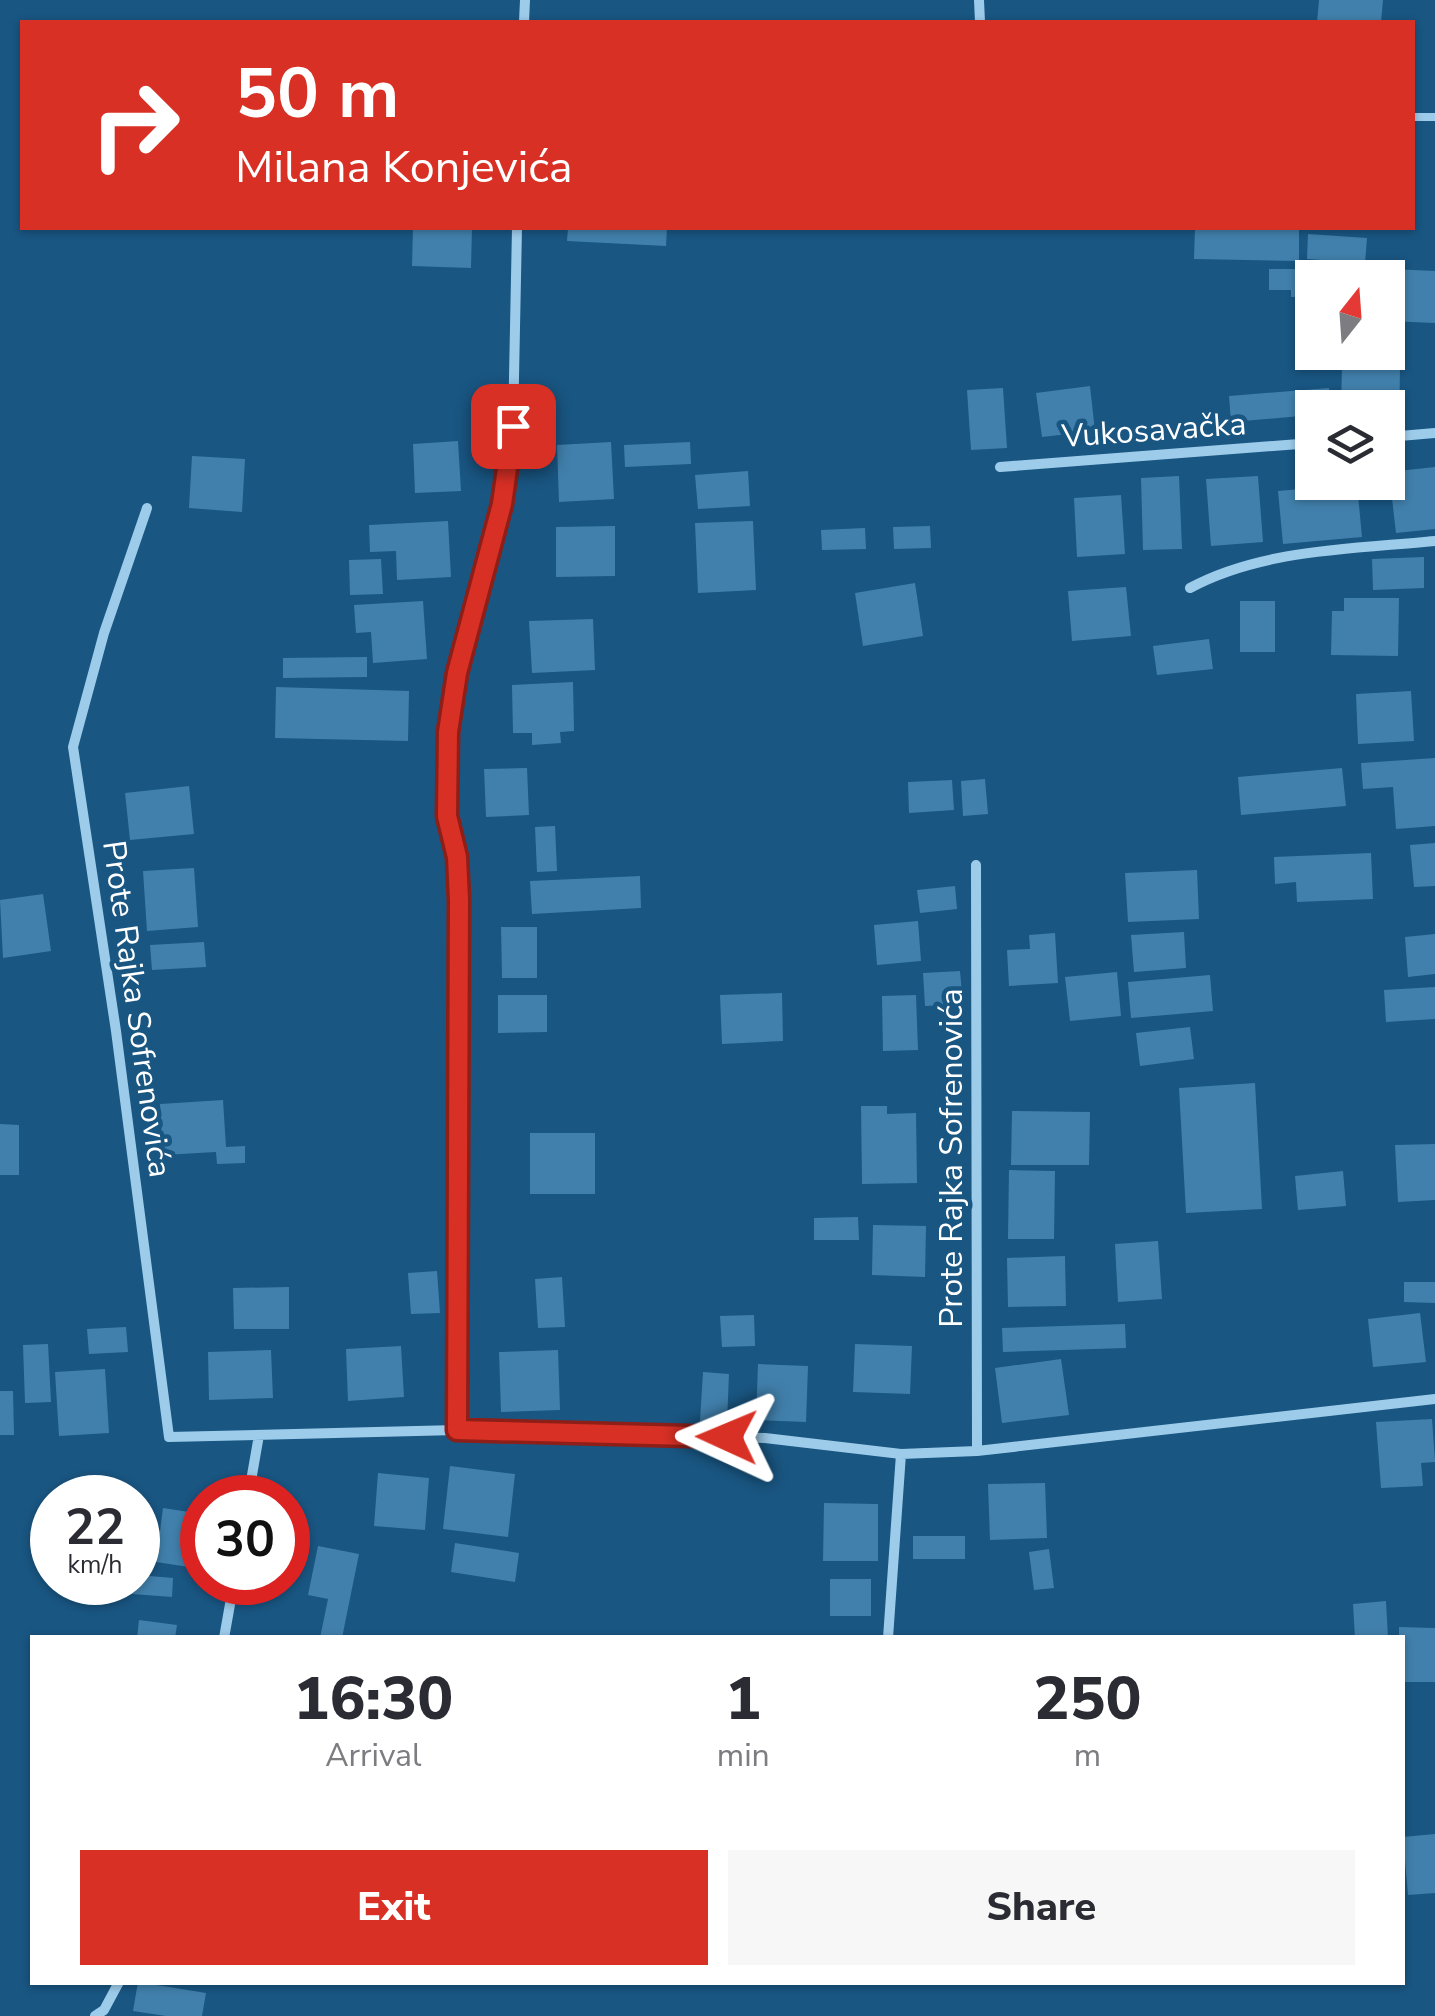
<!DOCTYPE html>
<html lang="en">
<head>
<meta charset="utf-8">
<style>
  :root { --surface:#fff; --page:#f7f7f7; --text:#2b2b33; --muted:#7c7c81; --accent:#d93025 }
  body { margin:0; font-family:"Nunito Sans",sans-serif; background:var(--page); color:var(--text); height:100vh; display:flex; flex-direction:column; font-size:38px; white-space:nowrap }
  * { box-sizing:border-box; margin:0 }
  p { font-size:32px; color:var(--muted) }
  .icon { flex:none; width:55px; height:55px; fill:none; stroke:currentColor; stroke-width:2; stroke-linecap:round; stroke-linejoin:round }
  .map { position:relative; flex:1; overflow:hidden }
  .details { position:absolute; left:30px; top:1635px; width:1375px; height:350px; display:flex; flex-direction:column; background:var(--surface); border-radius:0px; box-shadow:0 2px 8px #0004 }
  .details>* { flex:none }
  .guide { position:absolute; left:20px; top:20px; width:1395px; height:210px; border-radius:0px; box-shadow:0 2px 8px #0004; background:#d93025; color:#fff; overflow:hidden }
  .needle { width:65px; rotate:17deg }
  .fabs { position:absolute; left:1295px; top:260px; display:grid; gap:20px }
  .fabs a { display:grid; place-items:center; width:110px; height:110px; border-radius:0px; background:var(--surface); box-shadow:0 2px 8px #0004; font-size:50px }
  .speed { position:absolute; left:30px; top:1475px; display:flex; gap:20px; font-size:50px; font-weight:700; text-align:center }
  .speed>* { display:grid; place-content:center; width:130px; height:130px; border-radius:50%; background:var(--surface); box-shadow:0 2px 8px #0004; line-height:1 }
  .speed small { font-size:25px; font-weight:400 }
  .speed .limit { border:15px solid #d22; background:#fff; color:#111 }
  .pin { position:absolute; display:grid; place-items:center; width:85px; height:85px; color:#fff; margin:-42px; border-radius:20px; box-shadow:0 5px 15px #0006 }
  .me { position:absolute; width:110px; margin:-55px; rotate:271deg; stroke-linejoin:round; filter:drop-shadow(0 0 8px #0008) }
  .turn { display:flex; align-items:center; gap:35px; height:210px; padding:0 50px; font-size:45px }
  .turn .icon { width:130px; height:130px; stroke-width:2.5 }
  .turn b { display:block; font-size:70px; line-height:85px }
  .eta { display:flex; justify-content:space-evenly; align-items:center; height:170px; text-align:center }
  .eta b { font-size:60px; font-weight:800; line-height:70px }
  .button { display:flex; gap:20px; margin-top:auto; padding:20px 50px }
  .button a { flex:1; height:115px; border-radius:0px; background:var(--accent); color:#fff; font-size:40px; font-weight:800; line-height:115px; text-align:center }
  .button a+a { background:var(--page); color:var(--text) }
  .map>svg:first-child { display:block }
  .building { fill:#4180ac }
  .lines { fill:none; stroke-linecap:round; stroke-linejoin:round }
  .lane { stroke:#9dcceb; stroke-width:8 }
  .street { stroke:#9dcceb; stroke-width:10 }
  .route-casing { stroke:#8d1f18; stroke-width:25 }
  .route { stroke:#d93025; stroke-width:18 }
  .labels { text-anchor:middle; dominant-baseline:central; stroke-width:9; stroke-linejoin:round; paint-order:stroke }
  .street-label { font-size:32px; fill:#fff; stroke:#195682 }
</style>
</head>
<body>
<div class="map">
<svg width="1435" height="2016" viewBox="0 0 1435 2016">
  <rect width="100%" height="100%" fill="#195682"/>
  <path class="building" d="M1319 0H1383L1381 22H1317Z
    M413 228H472L471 268 412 266Z
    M568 228H667L666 246 567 241Z
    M1195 228H1299V261L1194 259Z
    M1308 234 1367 238 1365 263 1307 259Z
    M1269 269H1338V278H1312V297H1291V290H1269Z
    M1391 269 1435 271V323L1388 321V282H1391Z
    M1342 366 1400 368 1399 429H1388V408H1341Z
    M1090 386 1095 431 1042 437 1036 393Z
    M1003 388 1007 448 971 450 967 390Z
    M1329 388 1331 408H1312V415L1231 422 1229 396Z
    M458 441 461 491 415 493 413 444Z
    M611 442 614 499 559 502 557 445Z
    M690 442 691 464 625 467 624 445Z
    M192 456 245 459 242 512 189 508Z
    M1435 467V529L1396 533 1389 472Z
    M748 471 750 506 698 509 695 475Z
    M1179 476 1182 549 1143 550 1141 478Z
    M1258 476 1263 542 1211 546 1206 479Z
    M1357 484 1362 537 1283 544 1278 491Z
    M1121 495 1125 554 1077 557 1074 498Z
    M448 521 451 577 397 580 396 551 370 552 369 525Z
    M753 521 756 590 698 593 695 523Z
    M615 526V576L556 577V527Z
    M930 526 931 548 894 549 893 527Z
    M865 528 866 549 822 550 821 530Z
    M1424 557V588L1373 590 1372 559Z
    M381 559 383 594 350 595 349 560Z
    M915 583 923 636 863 646 855 593Z
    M1126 587 1131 636 1072 641 1068 591Z
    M1344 598H1399L1398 656 1331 655 1332 611H1344Z
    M423 601 427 659 373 663 371 632 356 633 354 605Z
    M1240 601H1275V652H1240Z
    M593 619 595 670 532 673 529 621Z
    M1209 639 1213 669 1157 675 1153 646Z
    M367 657V677L283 678V658Z
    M573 682 574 731 560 732 561 743 532 745V733H513L512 685Z
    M276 687 409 691 408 741 275 738Z
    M1411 691 1414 741 1358 744 1356 694Z
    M1435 758V826L1396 829 1393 787 1363 789 1361 763Z
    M527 768 529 815 486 817 484 769Z
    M1342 768 1346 806 1241 815 1238 777Z
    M985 779 988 814 963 816 961 781Z
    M952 780 954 810 909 813 908 782Z
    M189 786 194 834 130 840 125 793Z
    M555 826 557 871 537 872 535 827Z
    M1435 843V886L1414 887 1410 845Z
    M1371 853 1373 899 1297 902 1296 882 1275 884 1274 857Z
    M194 868 198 927 147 931 143 871Z
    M1197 870 1199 919 1128 922 1125 873Z
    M640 876 641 908 532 914 530 881Z
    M955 886 957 909 920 913 917 890Z
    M43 894 51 951 3 958 0 900Z
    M918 921 921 961 877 965 874 925Z
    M501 927H537V978H502Z
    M1184 932 1186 968 1134 972 1131 935Z
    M1055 933 1058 983 1009 986 1007 950 1030 949 1029 935Z
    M1435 934V974L1408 977 1405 937Z
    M204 942 206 967 152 970 150 945Z
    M960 971 963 1004 925 1006 923 973Z
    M1117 972 1121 1016 1070 1021 1065 977Z
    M1210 975 1213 1011 1131 1018 1128 982Z
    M1435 987V1019L1386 1022 1384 990Z
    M782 993 783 1041 722 1044 720 995Z
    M498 995H547V1032L498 1033Z
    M916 995 918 1050 883 1051 882 996Z
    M1190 1027 1194 1059 1140 1066 1136 1033Z
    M1255 1083 1262 1209 1186 1213 1179 1088Z
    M223 1100 226 1147 245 1146V1163L217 1164 216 1152 163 1155 160 1104Z
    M861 1106H887V1114L916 1113 917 1183 862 1184Z
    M1012 1111 1090 1112 1089 1165H1011Z
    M0 1124 19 1125V1175H0Z
    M530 1133H595V1194H530Z
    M1435 1144V1200L1398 1202 1395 1145Z
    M1009 1170 1055 1171 1054 1239H1008Z
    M1343 1171 1346 1206 1298 1210 1295 1176Z
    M858 1217 859 1240H814V1218Z
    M873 1225 926 1226 925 1277 872 1275Z
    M1158 1241 1162 1299 1118 1302 1115 1244Z
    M1065 1256 1066 1306 1008 1307 1007 1258Z
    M437 1271 440 1313 411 1314 408 1273Z
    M562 1277 565 1327 538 1328 535 1279Z
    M1404 1282H1435V1303L1404 1302Z
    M289 1287V1329H234L233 1288Z
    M1420 1313 1426 1362 1373 1367 1368 1319Z
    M754 1315 755 1346 722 1347 720 1316Z
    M1125 1324 1126 1348 1003 1352 1002 1328Z
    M126 1327 128 1352 89 1354 87 1329Z
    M48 1344 51 1402 25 1403 23 1345Z
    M855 1344 912 1346 910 1394 853 1392Z
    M401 1346 404 1397 348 1401 346 1349Z
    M271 1350 273 1398 209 1400 208 1352Z
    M558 1350 560 1410 501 1412 499 1352Z
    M1061 1359 1069 1415 1002 1423 995 1368Z
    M758 1364 808 1366 806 1422 756 1420Z
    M105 1369 109 1433 59 1436 55 1372Z
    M703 1372 729 1374 727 1423 700 1421Z
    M0 1391H13L14 1435H0Z
    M1432 1419 1435 1462 1421 1463 1423 1486 1381 1488 1376 1422Z
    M450 1466 515 1474 508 1537 443 1529Z
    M378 1473 429 1478 425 1530 374 1526Z
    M1045 1483 1047 1538 990 1540 988 1484Z
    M824 1503 878 1504V1561H823Z
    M163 1508 202 1514V1569L156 1562Z
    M913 1536H965V1559H913Z
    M455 1543 519 1553 515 1582 451 1572Z
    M318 1546 359 1554 342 1638H320L328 1599 308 1595Z
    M1049 1549 1054 1588 1034 1590 1029 1552Z
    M138 1575 173 1578 172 1597 106 1592 107 1582H138Z
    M830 1579H871V1616H830Z
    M1386 1601 1388 1638H1355L1353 1604Z
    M139 1620 177 1625 175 1638H137Z
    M1399 1627 1435 1628V1682H1402V1638H1399Z
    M1435 1834V1893L1408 1895 1403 1837Z
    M138 1982 206 1993 202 2016H166L133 2011Z"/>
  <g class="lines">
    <path class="lane" d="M1412 117H1435"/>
    <path class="street" d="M979 0 980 22
      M524 22 525 0
      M1388 437 1435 433
      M1000 467 1312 443
      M147 508 104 633 73 747 116 1031 169 1437 457 1430 765 1438 901 1454 977 1451 1435 1399
      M1190 588C1262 549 1354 549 1435 541
      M976 865 977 1451
      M457 1430 459 900 457 857 447 817 448 731 457 673 502 505 513 427 517 228
      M248 1498 259 1435
      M224 1638 234 1582
      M888 1638 901 1454
      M95 2016 104 2010 119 1982"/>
  </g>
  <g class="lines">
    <g class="route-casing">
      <path id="route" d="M513 426 502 504 457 673 448 732 447 816 457 857 459 900 457 1430 727 1437"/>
    </g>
    <use href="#route" class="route"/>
  </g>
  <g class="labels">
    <g class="street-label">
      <text transform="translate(1154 430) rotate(-4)">Vukosavačka</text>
      <text transform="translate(137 1009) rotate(82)">Prote Rajka Sofrenovića</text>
      <text transform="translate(951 1158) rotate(-90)">Prote Rajka Sofrenovića</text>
    </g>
  </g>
</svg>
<div class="fabs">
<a><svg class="needle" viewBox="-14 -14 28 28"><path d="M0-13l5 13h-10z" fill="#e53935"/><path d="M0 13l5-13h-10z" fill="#7c7c81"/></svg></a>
<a><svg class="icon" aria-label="layers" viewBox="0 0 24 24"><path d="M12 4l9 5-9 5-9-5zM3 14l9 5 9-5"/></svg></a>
</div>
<div class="speed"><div>22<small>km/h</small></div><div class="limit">30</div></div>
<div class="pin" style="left:513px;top:426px;background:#d93025"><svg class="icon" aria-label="arrive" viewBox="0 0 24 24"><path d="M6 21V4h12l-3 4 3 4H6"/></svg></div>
<svg class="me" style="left:727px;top:1437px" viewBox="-20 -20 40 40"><path d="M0-17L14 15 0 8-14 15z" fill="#d93025" stroke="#fff" stroke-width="4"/></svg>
<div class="guide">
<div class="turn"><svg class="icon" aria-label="right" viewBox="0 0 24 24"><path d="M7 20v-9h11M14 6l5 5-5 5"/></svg><div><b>50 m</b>Milana Konjevića</div></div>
</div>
<section class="details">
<div class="eta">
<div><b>16:30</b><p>Arrival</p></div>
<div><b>1</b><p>min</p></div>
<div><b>250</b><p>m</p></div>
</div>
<div class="button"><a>Exit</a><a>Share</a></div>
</section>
</div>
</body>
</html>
